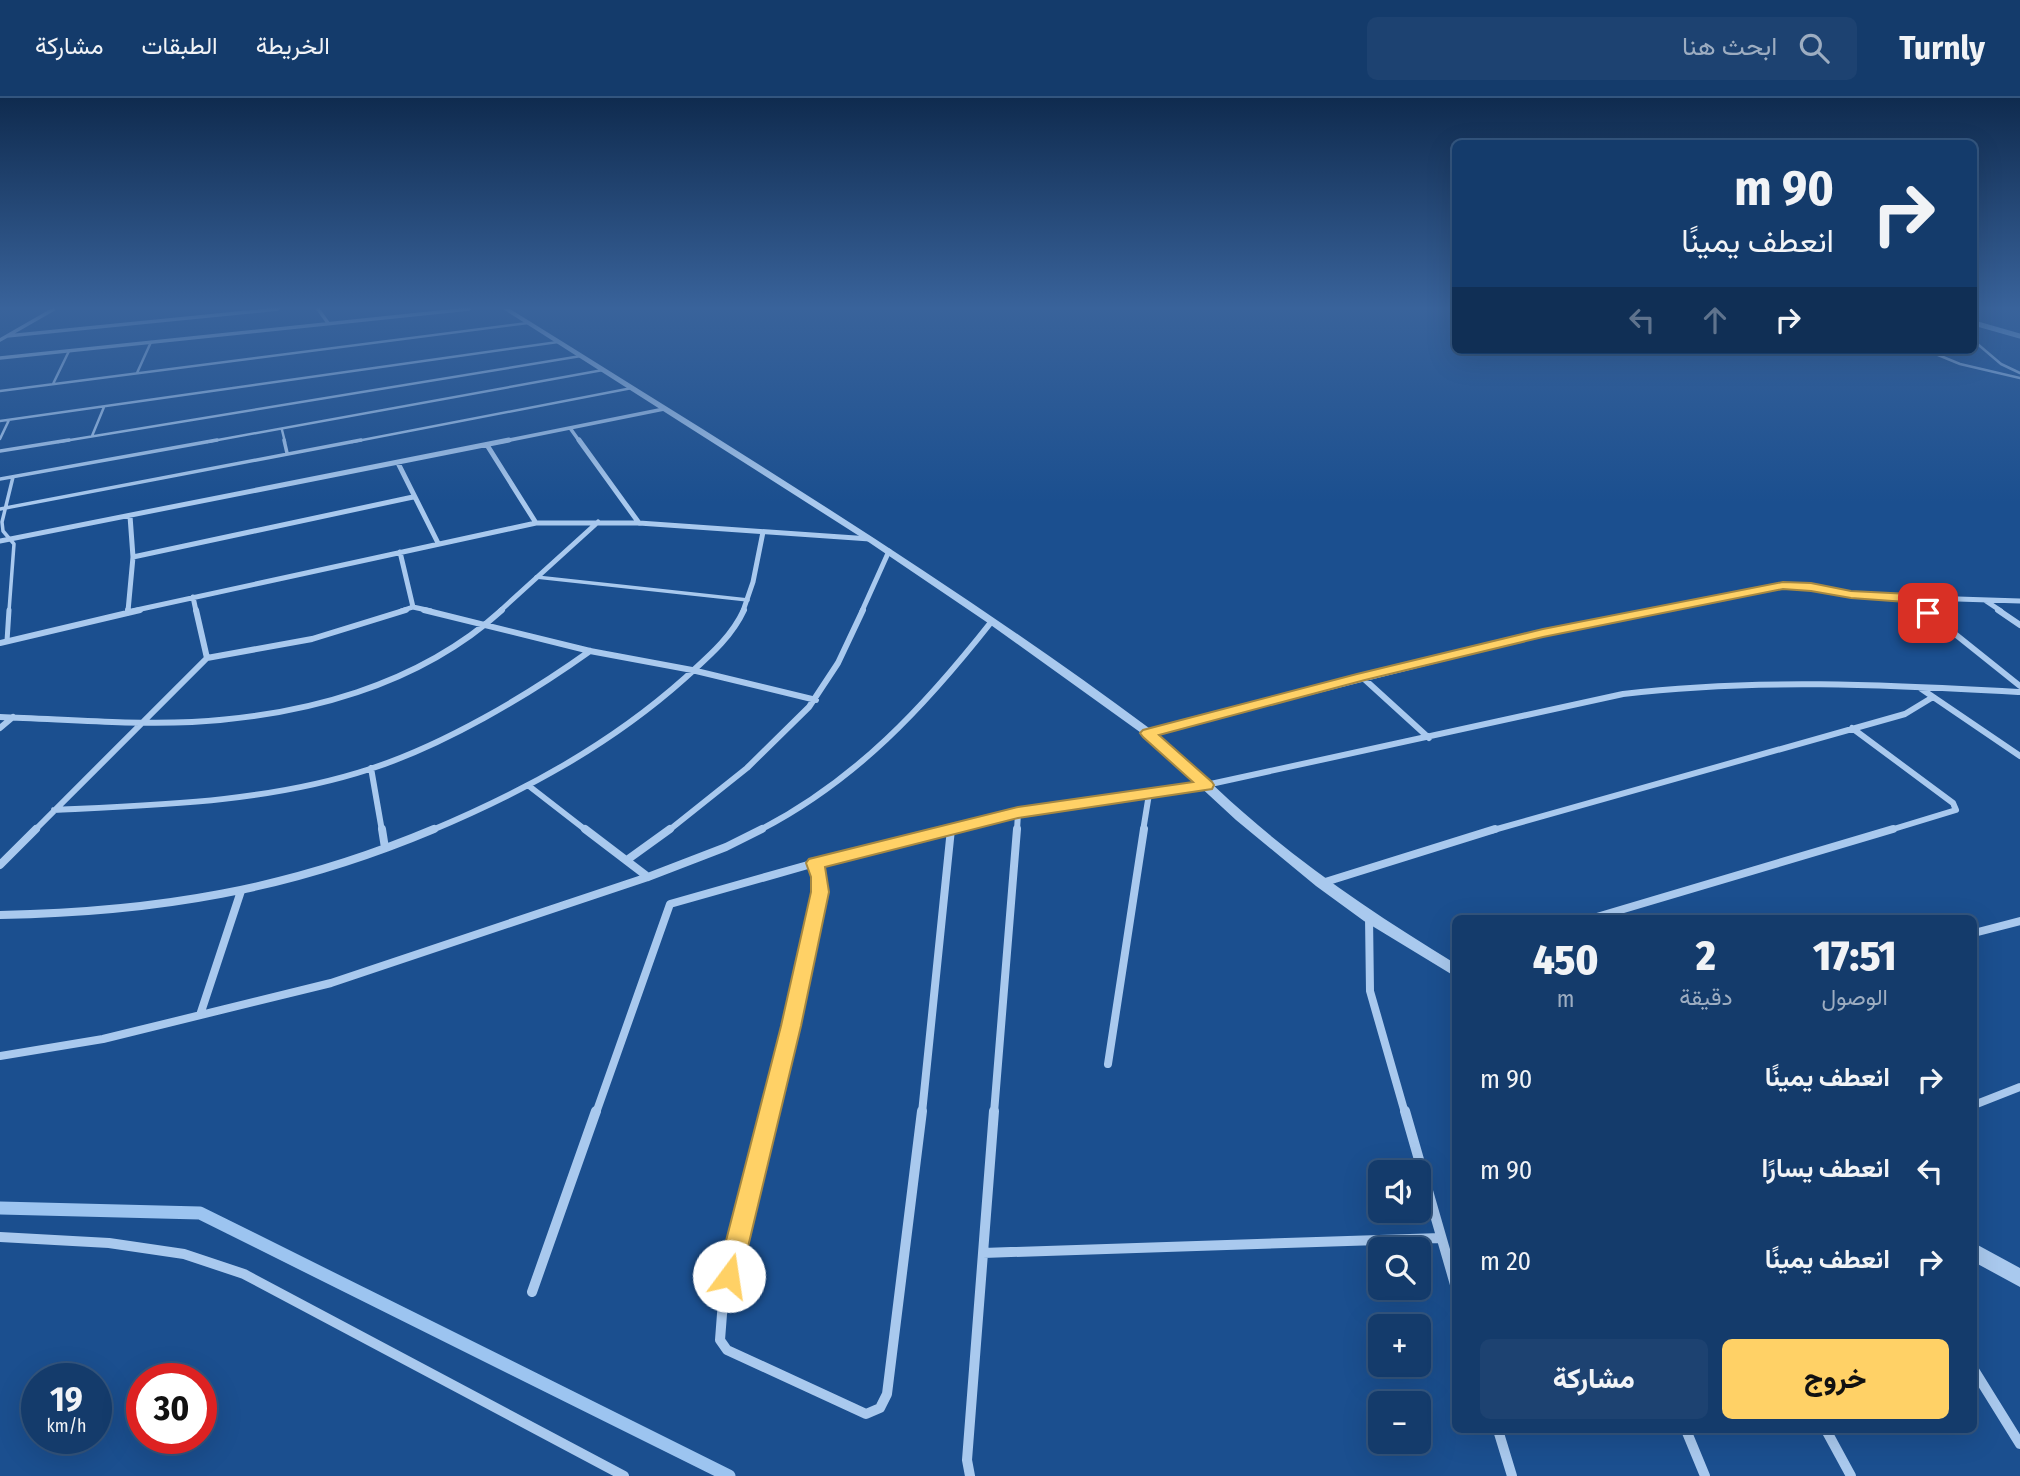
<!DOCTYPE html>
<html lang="ar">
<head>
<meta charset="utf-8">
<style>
  :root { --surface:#143b6b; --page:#1d4271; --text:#f1f3f6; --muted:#9dadc1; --line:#33557e; --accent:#ffd166 }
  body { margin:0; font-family:"Fira Sans Condensed",Vazirmatn,sans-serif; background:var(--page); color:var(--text); direction:rtl; height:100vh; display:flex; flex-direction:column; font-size:26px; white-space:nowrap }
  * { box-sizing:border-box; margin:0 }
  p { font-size:23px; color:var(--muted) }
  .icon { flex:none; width:38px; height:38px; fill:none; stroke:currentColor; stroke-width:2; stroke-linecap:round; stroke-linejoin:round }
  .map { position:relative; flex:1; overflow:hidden; direction:ltr }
  .drawer { position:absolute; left:1452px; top:817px; width:525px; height:518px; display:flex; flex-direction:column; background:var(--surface); border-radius:10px; box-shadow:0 7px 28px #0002,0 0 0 2px var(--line); direction:rtl }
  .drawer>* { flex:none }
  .hud { position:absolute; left:1452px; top:42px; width:525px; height:214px; border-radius:10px; box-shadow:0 7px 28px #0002,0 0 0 2px var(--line); direction:rtl; background:#143b6b; color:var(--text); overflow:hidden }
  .tools { position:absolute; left:1368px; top:1062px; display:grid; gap:14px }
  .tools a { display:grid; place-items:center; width:63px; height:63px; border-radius:10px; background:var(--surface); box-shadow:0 7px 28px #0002,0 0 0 2px var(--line); font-size:35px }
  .speed { position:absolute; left:21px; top:1265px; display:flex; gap:14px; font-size:35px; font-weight:700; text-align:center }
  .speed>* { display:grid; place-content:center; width:91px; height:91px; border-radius:50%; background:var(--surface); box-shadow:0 7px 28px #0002,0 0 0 2px var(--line); line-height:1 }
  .speed small { font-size:18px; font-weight:400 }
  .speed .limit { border:10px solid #d22; background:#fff; color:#111 }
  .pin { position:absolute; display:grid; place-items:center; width:60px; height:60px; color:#fff; margin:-30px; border-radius:14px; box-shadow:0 4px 10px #0006 }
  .me { position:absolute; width:77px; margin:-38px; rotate:14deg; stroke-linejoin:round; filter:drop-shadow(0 0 5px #0008) }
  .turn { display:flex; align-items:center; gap:24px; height:147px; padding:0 28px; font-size:32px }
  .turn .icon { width:91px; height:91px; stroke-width:2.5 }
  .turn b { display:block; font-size:49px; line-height:60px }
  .lanes { display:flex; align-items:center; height:66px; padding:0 28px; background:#0003; justify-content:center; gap:35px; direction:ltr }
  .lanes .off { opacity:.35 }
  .eta { display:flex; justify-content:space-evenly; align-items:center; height:119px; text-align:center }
  .eta b { font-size:42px; font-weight:800; line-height:49px }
  .button { display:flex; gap:14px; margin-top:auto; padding:14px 28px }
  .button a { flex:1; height:80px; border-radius:10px; background:var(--accent); color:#111; font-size:28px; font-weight:800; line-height:80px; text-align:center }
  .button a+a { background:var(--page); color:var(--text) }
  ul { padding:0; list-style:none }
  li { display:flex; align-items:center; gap:21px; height:91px; padding:0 28px }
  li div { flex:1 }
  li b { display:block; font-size:26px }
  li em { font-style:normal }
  header { display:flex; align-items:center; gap:42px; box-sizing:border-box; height:98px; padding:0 35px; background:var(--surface); border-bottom:2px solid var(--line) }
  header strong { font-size:33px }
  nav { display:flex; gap:38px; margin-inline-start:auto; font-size:24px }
  .search { width:490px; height:63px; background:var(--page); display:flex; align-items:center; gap:18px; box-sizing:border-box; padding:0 24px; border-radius:10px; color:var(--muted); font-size:26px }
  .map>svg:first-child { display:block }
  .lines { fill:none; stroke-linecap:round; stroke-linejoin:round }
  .stream-far1 { stroke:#9cc4f0; stroke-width:5 }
  .stream { stroke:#9cc4f0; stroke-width:13 }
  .service-far2 { stroke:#a9c9ee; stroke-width:2.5 }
  .service-far1 { stroke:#a9c9ee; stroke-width:3.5 }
  .service { stroke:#a9c9ee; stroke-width:5 }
  .minor-far4 { stroke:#a9c9ee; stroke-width:3.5 }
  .minor-far3 { stroke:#a9c9ee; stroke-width:5 }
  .minor-far2 { stroke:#a9c9ee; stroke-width:6 }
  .minor-far1 { stroke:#a9c9ee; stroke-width:8 }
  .minor { stroke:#a9c9ee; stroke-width:10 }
  .tertiary { fill:#a9c9ee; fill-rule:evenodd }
  .route { fill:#ffd166; stroke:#a68842; stroke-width:2 }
</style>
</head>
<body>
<header>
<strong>Turnly</strong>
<div class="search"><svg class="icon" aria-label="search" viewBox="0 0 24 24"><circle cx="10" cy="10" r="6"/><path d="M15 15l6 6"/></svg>ابحث هنا</div>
<nav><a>الخريطة</a><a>الطبقات</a><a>مشاركة</a></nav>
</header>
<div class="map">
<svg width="2020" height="1378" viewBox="0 0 2020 1378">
  <rect width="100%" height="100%" fill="#1b4f8f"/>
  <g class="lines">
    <path class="stream-far1" d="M1974 225 2020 238"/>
    <path class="stream" d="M0 1110 200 1115 729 1378"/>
    <path class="service-far2" d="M1974 243 2001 266 2020 275
      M1926 252 1960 266 2020 280
      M137 275 151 244
      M53 286 69 253
      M0 293 528 225
      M0 323 558 244
      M282 332 285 344
      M92 338 104 309
      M0 341 9 322
      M58 344 581 258
      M207 344 603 272
      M352 344 632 290"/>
    <path class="service-far1" d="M284 342 287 355
      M0 353 69 342
      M0 381 217 342
      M0 411 361 342
      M536 479 748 502
      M9 513 14 446 3 433 2 424 13 379"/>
    <path class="service" d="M7 543 9 512"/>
    <path class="minor-far4" d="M318 211 328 225
      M7 238 278 211
      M0 242 54 211
      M0 260 469 211
      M570 330 580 344
      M500 344 664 311"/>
    <path class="minor-far3" d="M579 342 639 425
      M487 347 536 425
      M398 365 438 445
      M0 443 509 342
      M400 454 413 509 401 513
      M133 459 413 399
      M193 499 196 513
      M1910 500 1927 513
      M1986 503 2001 513
      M413 509 431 513
      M128 513 133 459 130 418
      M132 513 536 425H639L870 441
      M500 513 598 424
      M743 513 753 484 763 434
      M862 513 889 453
      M1653 513 1783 488 1811 489 1864 498 2020 503"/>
    <path class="minor-far2" d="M424 512 590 553 692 572 816 602
      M1925 512 2020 588
      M1998 512 2020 527
      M128 515V512
      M0 545 140 512
      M207 560 312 541 406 512
      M1362 579 1429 640
      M1920 590 2020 658
      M0 619C62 621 130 627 192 624 303 618 418 588 502 512
      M0 630 13 619
      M1852 630 1953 705 1956 712 1887 733
      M1148 635 1543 535 1662 512
      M371 670 382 733
      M529 688 587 733
      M54 712C160 707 269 704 370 671 444 647 527 598 590 553
      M951 731 1018 714 1206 687 1623 596C1756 580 1887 587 2020 594
      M34 733 207 560 196 512
      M430 733C523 694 610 647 685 580 708 559 731 540 744 512
      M668 733 747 670 809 609 838 565 863 512
      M758 733C856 683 925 608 992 523
      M944 733 951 731
      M1017 733 1018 714
      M1143 733 1149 696
      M1490 733 1905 616 1933 599"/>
    <path class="minor-far1" d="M382 731 385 750
      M585 731 648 779
      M627 762 670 731
      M0 767 36 731
      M1322 785 1495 731
      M0 817C157 814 289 792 434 731
      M1369 819 1370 893 1405 1015
      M1590 821 1893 731
      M1974 835 2020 823
      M200 917 241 793
      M0 958 103 941 331 885 648 779 726 749 762 731
      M1108 966 1144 731
      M1974 1007 2020 989
      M596 1015 670 806 815 765
      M770 1015 820 794V779L815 765 951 731
      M922 1015 951 731
      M994 1015 1017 731"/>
    <path class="minor" d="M770 1013 723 1203 720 1242 727 1252 866 1316 880 1310 887 1296 922 1013
      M1405 1013 1456 1190
      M0 1139 109 1145 184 1156 244 1176 624 1378
      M983 1155 1441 1140
      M532 1194 596 1013
      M1974 1272 2020 1346
      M1498 1332 1512 1378
      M1686 1332 1705 1378
      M1826 1332 1851 1378
      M970 1378 967 1362 994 1013"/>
    <path class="tertiary" d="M503 211H510C726 346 944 478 1149 630 1183 655 1212 688 1244 715 1311 774 1380 819 1456 866V879L1364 823 1316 788 1236 722 1144 637 988 525 867 443Z
      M1974 1145 2020 1170V1189L1974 1164Z"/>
  </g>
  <linearGradient id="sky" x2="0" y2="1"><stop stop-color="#0f2b4f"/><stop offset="0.52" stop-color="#39639b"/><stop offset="1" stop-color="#39639b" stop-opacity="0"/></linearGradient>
  <rect width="2020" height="404" fill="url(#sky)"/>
  <path class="route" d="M1783 484 1811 485 1851 493 1910 496 1935 515 1933 517H1924L1906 504 1851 500 1811 493 1783 491 1543 539 1365 582 1159 637 1212 684 1214 687 1212 691 1018 720 825 769 829 794 801 928 741 1178 738 1186 729 1189 720 1186 717 1178 781 928 811 794V779L806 765 809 761 1018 709 1193 684 1143 639 1140 635 1143 632 1357 576 1543 531Z"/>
</svg>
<div class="tools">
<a><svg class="icon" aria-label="sound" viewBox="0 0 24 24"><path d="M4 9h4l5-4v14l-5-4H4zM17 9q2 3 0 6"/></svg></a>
<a><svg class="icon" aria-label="search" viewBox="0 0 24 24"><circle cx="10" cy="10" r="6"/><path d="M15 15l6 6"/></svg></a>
<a>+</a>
<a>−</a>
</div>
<div class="speed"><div>19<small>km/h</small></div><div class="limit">30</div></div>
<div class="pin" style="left:1928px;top:515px;background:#d93025"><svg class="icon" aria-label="arrive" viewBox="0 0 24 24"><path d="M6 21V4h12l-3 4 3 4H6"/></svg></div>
<svg class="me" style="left:729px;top:1178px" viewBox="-20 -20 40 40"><circle r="19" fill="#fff"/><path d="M0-13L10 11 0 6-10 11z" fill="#ffd166"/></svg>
<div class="hud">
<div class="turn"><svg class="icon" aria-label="right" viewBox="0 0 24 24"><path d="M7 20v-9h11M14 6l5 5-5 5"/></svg><div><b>90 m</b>انعطف يمينًا</div></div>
<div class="lanes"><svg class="icon off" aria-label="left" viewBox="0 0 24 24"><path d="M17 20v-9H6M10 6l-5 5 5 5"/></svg><svg class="icon off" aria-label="ahead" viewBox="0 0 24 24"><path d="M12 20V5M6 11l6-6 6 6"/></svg><svg class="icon" aria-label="right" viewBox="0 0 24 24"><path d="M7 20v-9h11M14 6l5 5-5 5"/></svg></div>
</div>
<section class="drawer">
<div class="eta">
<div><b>17:51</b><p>الوصول</p></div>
<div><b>2</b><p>دقيقة</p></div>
<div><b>450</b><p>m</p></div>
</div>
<ul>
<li><svg class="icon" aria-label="right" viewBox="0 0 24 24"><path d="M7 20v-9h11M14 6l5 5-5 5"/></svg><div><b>انعطف يمينًا</b></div><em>90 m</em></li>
<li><svg class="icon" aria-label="left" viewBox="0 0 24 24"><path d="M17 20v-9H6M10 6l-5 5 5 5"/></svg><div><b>انعطف يسارًا</b></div><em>90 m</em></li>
<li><svg class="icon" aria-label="right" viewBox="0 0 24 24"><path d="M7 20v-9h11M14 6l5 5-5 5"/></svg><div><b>انعطف يمينًا</b></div><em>20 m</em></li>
</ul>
<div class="button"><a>خروج</a><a>مشاركة</a></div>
</section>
</div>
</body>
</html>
